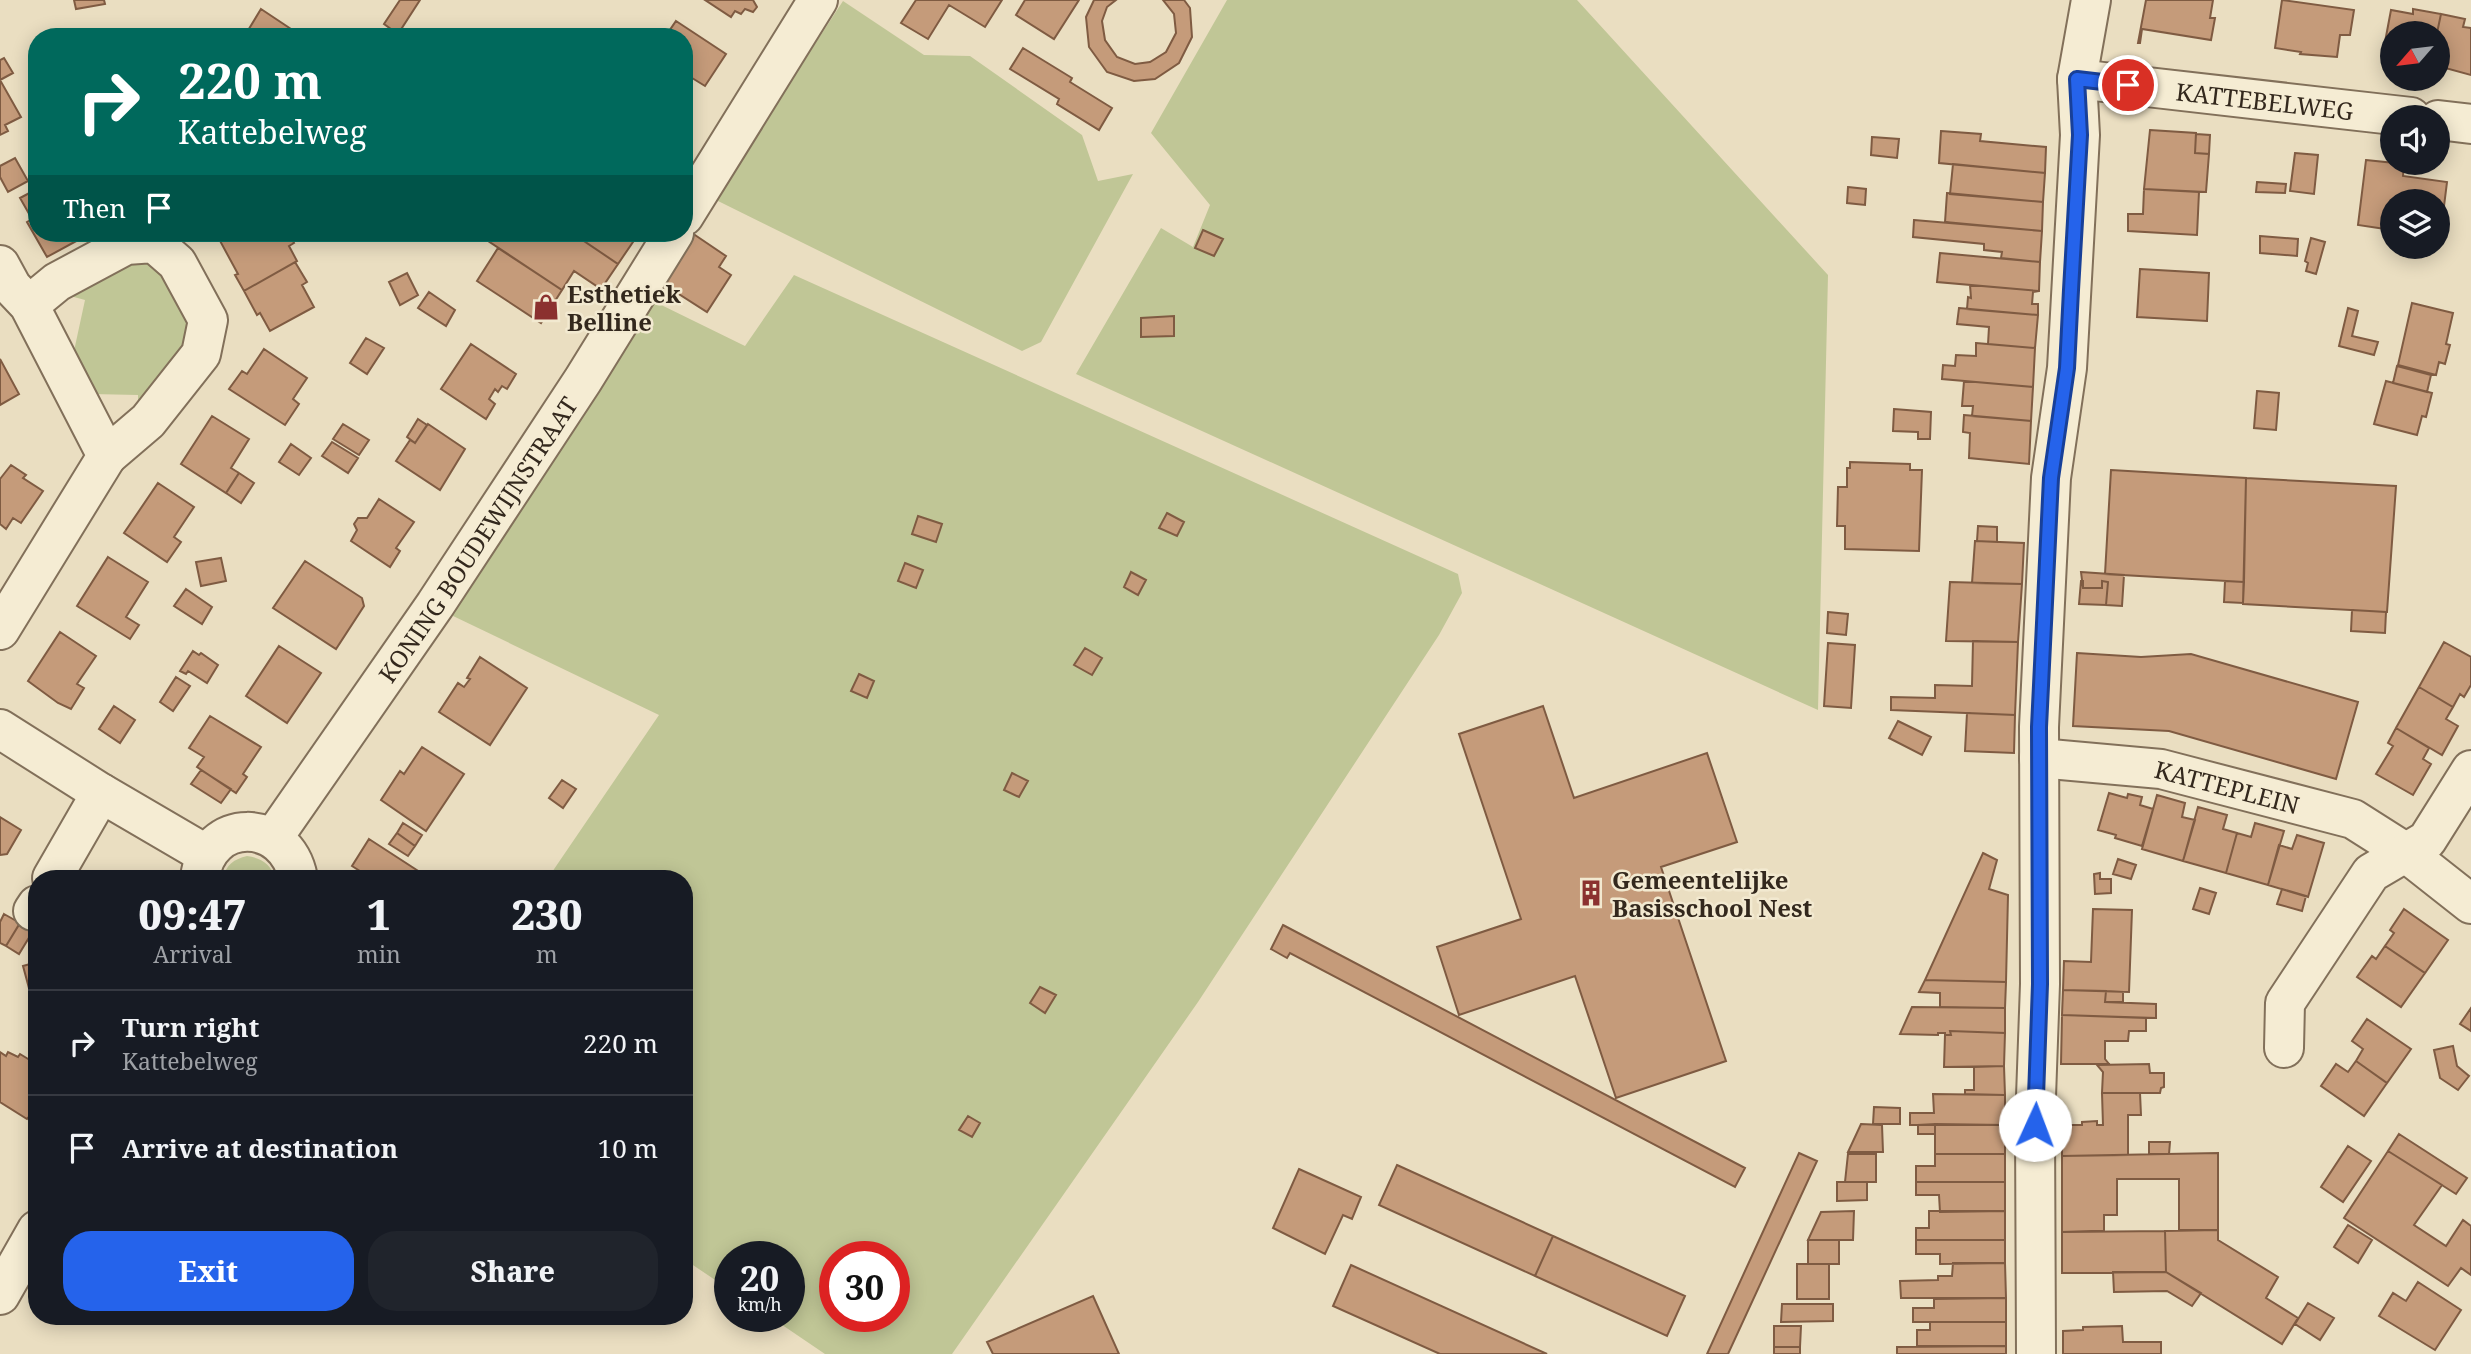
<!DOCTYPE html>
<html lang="en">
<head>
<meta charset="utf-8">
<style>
  :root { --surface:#171b24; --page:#20242c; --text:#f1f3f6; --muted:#9ea1a6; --line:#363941; --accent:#2563eb }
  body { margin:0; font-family:"Noto Serif",serif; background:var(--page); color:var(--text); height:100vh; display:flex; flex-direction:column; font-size:26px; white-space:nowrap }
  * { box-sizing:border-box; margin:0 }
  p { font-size:23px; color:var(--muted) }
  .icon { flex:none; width:38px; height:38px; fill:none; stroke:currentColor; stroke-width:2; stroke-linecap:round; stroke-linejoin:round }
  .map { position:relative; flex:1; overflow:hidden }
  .sheet { position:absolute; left:28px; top:870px; width:665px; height:455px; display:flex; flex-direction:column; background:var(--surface); border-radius:28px; box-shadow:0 4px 18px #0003 }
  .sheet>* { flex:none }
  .guide { position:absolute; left:28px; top:28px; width:665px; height:214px; border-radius:28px; box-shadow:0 4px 18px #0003; background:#00695c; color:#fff; overflow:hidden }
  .needle { width:46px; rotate:242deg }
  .fabs { position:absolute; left:2380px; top:21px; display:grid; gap:14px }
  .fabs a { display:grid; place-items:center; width:70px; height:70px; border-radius:50%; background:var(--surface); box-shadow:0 4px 18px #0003; font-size:35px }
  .speed { position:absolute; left:714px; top:1241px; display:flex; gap:14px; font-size:35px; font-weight:700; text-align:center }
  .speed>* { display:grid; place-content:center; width:91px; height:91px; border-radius:50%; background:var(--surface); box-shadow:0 4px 18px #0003; line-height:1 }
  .speed small { font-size:18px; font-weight:400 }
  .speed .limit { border:10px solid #d22; background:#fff; color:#111 }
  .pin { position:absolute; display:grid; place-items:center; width:60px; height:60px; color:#fff; margin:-30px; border:4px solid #fff; border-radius:50%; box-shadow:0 2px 7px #0007 }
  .me { position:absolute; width:77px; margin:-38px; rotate:2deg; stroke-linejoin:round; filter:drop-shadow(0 0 5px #0008) }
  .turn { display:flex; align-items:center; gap:24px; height:147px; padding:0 35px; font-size:32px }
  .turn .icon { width:91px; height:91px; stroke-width:2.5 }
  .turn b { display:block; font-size:49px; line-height:60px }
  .then { display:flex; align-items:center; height:66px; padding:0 35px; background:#0003; gap:14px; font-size:26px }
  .eta { display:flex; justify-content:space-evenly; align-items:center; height:119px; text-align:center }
  .eta b { font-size:42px; font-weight:800; line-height:49px }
  .primary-button { display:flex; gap:14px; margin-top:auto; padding:14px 35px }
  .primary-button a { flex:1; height:80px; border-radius:28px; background:var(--accent); color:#fff; font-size:28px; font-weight:800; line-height:80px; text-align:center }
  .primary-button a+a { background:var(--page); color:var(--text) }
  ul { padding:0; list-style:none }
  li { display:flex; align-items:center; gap:21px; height:105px; padding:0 35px; border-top:2px solid var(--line) }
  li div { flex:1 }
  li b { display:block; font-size:26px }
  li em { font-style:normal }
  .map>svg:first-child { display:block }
  .green { fill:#c0c696; fill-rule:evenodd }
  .building { fill:#c59b7a; stroke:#7f5b42; stroke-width:2 }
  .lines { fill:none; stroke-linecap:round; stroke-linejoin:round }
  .minor-casing { stroke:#82705a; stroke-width:42 }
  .minor { stroke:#f5ecd3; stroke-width:38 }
  .route-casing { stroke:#184099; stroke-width:18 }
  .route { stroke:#2563eb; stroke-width:12 }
  .labels { text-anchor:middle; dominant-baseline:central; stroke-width:5; stroke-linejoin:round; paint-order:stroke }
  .street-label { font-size:24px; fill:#33281d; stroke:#f2e9d0 }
  .poi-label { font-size:24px; font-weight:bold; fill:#33281d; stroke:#f2e9d0; text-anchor:start }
</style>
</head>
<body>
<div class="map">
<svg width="2471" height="1354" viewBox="0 0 2471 1354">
  <rect width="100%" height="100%" fill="#eadec1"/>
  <path class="green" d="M1227 0H1577L1828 275 1818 710 1076 374 1161 228 1193 247 1210 205 1151 133Z
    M843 1 924 55 970 56 1082 135 1098 181 1133 174 1041 342 1022 351 716 200 730 174Z
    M148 254C160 269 179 289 187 306 202 338 156 391 138 417V395L91 394 74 351 85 300 63 294Z
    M794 275 1458 574 1462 593 1439 635 1198 1002 952 1354H825L769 1316H789V1256H730V1290L684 1259V878H548L659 715 451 615 647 298 745 346ZM835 1256H894V1316H835Z
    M247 856C261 858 271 864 275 878H223C226 865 234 859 247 856Z"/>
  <path class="building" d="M74 0H104L105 4 76 9Z
    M400 0H420L398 34 384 24Z
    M705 0H753L757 7 753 12 745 9 741 14 735 11 731 17Z
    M916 0H1002L985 27 949 5 928 39 901 23Z
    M1025 0H1079L1054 39 1016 15Z
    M1094 0H1116L1107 7 1102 21 1105 40 1117 57 1135 64 1150 62 1166 52 1176 33 1174 14 1163 0H1184L1190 8 1192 37 1179 63 1155 79 1134 81 1107 72 1089 47 1086 17Z
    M2146 0H2213L2210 18H2215L2211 40 2142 29 2140 43H2138Z
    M2282 0 2354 10 2350 35H2340L2337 57 2300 54 2301 52 2275 48Z
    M261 9 294 31 290 37H244Z
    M2413 9 2441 14 2437 33H2392V60L2382 58 2391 10 2413 14Z
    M2441 14 2465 19 2463 27 2471 28V75L2438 66 2437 33Z
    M676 21 726 54 705 86 684 73V37H665Z
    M1023 48 1072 78 1070 82 1112 108 1099 130 1057 104 1059 99 1010 69Z
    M4 58 13 73 0 80 21 117 5 125 8 131 0 135V60Z
    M2150 130 2196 133 2195 153 2209 154 2206 192 2144 189Z
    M1941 131 1981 134 1980 141 2046 147 2045 173 1939 163Z
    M2196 134 2210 135 2209 154 2195 153Z
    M1872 137 1899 139 1897 158 1871 155Z
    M2295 153 2318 155 2314 194 2290 191Z
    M15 158 28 181 8 192 0 177V166Z
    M2366 160 2404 164 2403 176 2447 182 2442 222H2438V201H2392V230L2358 225Z
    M1953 164 2045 173 2043 202 1950 194Z
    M2257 182 2286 184 2285 193 2256 192Z
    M1848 187 1866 189 1865 205 1847 203Z
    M37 189V233H91L47 257 27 222 32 219 20 198Z
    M2144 189 2199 192 2197 235 2128 231V214H2143Z
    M1947 193 2043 202 2042 231 1945 222Z
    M1914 220 2042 231 2040 262 2001 258 2002 252 1984 250V244L1913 237Z
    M1203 230 1223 239 1214 256 1195 248Z
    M230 233H288L294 243 289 246 297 261 244 291 235 275 238 274 219 239Z
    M476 233H572L618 264 601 289 574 271 562 290Z
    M572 233H625L635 239 618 264Z
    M692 233 726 256 719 267 731 275 707 312 660 282Z
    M2260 236 2298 239 2297 256 2260 253Z
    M2311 238 2325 242 2316 274 2306 271 2308 263 2305 261Z
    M498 248 562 290 541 323 477 281Z
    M1940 253 2040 262 2039 291 1937 282Z
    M295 262 307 282 302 285 314 307 270 331 260 313 257 315 244 291Z
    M2140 269 2209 273 2207 321 2137 317Z
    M407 273 418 295 400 305 389 282Z
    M1970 285 2039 291 2033 292 2032 304H2038V315L1967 309 1968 297 1971 298Z
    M429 292 455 310 446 326 418 308Z
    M2412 303 2453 313 2446 344 2450 345 2445 364 2439 362 2436 375 2398 365Z
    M1959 308 2038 315 2035 348 1988 344 1989 327 1957 324Z
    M2348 308 2358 311 2352 336 2378 342 2374 355 2339 346Z
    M1174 316V336L1141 337V318Z
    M366 338 384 348 367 374 350 363Z
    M1976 343 2035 348 2033 387 1942 379 1943 365 1955 366 1956 355 1976 356Z
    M471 344 516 374 507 389 502 386 498 392 495 389 489 399 495 404 486 419 441 389Z
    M264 349 307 378 293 399 299 404 285 425 229 389 242 371 247 374Z
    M0 359 19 394 0 405Z
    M2397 366 2431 375 2427 392 2393 383Z
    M1964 381 2033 387 2031 421 1972 416 1973 406H1962Z
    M2386 381 2432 393 2426 417 2422 416 2417 435 2374 424Z
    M2257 391 2279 393 2276 430 2254 428Z
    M1894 409 1931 412 1930 439H1918V432L1893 431Z
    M1964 415 2031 421 2029 464 1969 458 1970 433 1963 432Z
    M212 416 249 439 231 468 239 473 226 493 181 464Z
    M418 419 427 425 415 443 407 437Z
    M343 424 369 440 359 455 333 439Z
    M428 424 465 449 440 490 396 461 410 440 415 443Z
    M332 442 358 458 348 473 322 456Z
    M291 444 311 458 299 475 279 462Z
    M1850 462 1910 464V470H1922L1919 551 1845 549V526H1837L1838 487H1847V468H1850Z
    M11 465 26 475 23 478 43 491 21 523 13 518 6 529 0 524V479Z
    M2111 470 2246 478 2244 582 2105 574Z
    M239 473 254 483 241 503 226 493Z
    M2246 478 2396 486 2387 612 2243 604Z
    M158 483 194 507 174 537 181 542 167 562 124 533Z
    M379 499 414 522 396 548 400 551 390 567 351 541 357 530 354 524 358 518H367Z
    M1167 513 1184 522 1177 536 1159 528Z
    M918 516 942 524 936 542 912 534Z
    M1978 526 1997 527V542L1977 541Z
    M1975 541 2024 543 2022 584 1972 583Z
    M108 557 148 582 126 617 139 625 130 639 77 606Z
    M221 558 226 581 201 586 196 562Z
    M305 561 362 598 364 606 336 649 273 608Z
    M905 563 923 570 916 588 898 581Z
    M1131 572 1146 580 1138 595 1124 587Z
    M2081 572 2124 575 2122 606 2106 605 2108 582 2102 581V588H2083Z
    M2081 581H2083V588H2102V581L2108 582 2106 605 2079 604Z
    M2225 581 2244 582 2243 603 2224 602Z
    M1950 582 2022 584 2018 642 1946 641Z
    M186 589 212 607 202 624 174 606Z
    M2352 610 2386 612 2385 633 2351 631Z
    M1828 612 1848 614 1846 635 1827 633Z
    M60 632 96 656 77 684 84 688 71 709 58 703 28 681Z
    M1973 641 2018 642 2015 715 1891 710V697L1935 698V685L1972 686Z
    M2444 642 2471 657V685L2464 697 2460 694 2453 707 2419 687Z
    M1828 643 1855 645 1851 708 1824 706Z
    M279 646 321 673 287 723 246 696Z
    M1085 648 1102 658 1092 675 1074 665Z
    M193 651 199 655 201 653 218 665 207 683 188 671 186 674 180 671Z
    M2077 653 2141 657 2191 654 2358 702 2336 779 2169 731 2073 726Z
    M480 657 527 688 490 745 439 712 458 683 464 687 470 679 467 678Z
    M859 674 874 681 867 698 851 691Z
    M176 677 190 686 173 711 160 702Z
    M2419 687 2453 707 2446 719 2458 726 2442 755 2396 728Z
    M114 706 135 720 120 743 99 729Z
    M1543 706 1574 798 1707 753 1737 842 1661 867 1726 1061 1616 1098 1575 976 1459 1015 1437 947 1521 919 1459 734Z
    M1967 713 2015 715 2014 753 1965 751Z
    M210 716 261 747 243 774 247 777 236 793 197 767 204 757 189 748Z
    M1898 721 1931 737 1922 755 1889 738Z
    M2396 728 2429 748 2423 759 2431 764 2413 795 2376 774 2393 746 2388 743Z
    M422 747 464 774 426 831 381 800 400 771 404 774Z
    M201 770 231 789 221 803 191 784Z
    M1012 773 1028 781 1019 797 1004 790Z
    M562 780 576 789 563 808 549 798Z
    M2109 793 2127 798 2128 794 2142 797 2140 805 2153 809 2142 846 2115 838 2116 835 2098 830Z
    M2157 795 2185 803 2182 817 2195 820 2183 861 2142 849Z
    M2198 807 2227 815 2223 829 2237 833 2226 873 2183 861Z
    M0 817 21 830 7 854 0 855Z
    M403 823 422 835 415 846 397 833Z
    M2255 823 2284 831 2268 885 2226 873 2237 833 2251 837Z
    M397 833 415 846 408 856 389 844Z
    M2297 835 2324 843 2308 897 2268 885 2279 845 2292 849Z
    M369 839 429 878H371L352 866Z
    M1983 853 1997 860 1989 889 2008 895 2006 982 1925 980Z
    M2118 859 2136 865 2131 879 2113 874Z
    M2100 873V879H2111V893L2095 894 2094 874Z
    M2200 888 2216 893 2209 914 2193 909Z
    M2282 889 2306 896 2302 911 2277 904Z
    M2093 909 2132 910 2129 992 2063 990 2064 961 2091 962Z
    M2404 909 2448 940 2425 973 2385 946 2394 933 2390 930Z
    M4 914 20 923 6 946 0 943V922Z
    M20 923 33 931 19 954 6 946Z
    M1283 925 1745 1168 1735 1187 1290 953 1287 958 1271 949Z
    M2385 946 2425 973 2401 1007 2357 977 2372 956 2376 959Z
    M37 962V1002L33 1003 23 966Z
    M1925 980 2006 982 2005 1008 1940 1007V993L1919 992Z
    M1040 987 1056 995 1045 1013 1030 1003Z
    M2063 990 2106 991 2105 1002 2156 1004V1018L2062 1015Z
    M2106 991 2123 992V1002H2105Z
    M1912 1007 2005 1008V1033L1950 1031 1951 1035H1945V1033H1938V1035L1900 1034Z
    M2471 1008V1031L2460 1024Z
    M2062 1015 2146 1018V1031H2129L2128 1041H2105V1059L2109 1064H2061Z
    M2367 1019 2411 1049 2387 1083 2356 1061 2363 1049 2352 1041Z
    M1950 1031 2005 1033 2004 1066 1944 1067 1945 1035H1951Z
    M2453 1046 2457 1066 2469 1076 2458 1090 2440 1078 2434 1050Z
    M0 1052 6 1056 8 1052 18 1057 20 1054 33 1062 31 1065 37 1069V1108L27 1119 0 1102Z
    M2356 1061 2387 1083 2364 1116 2321 1086 2336 1064 2348 1072Z
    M2149 1064 2150 1073H2164V1087L2161 1088 2160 1093H2102L2103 1072 2097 1065Z
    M2004 1066 2005 1095 1965 1094V1090H1974V1067Z
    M2102 1093H2140L2141 1115H2128V1155L2062 1156V1125H2082V1122L2097 1121V1125H2103Z
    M1933 1094 2005 1095V1125H1910V1113H1934Z
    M1874 1107 1900 1108V1124H1873Z
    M968 1116 980 1123 972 1137 959 1130Z
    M1861 1124 1882 1125 1883 1152H1848Z
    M1935 1124V1134H1918V1125Z
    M1935 1124 2005 1125V1154H1935Z
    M2399 1134 2467 1178 2456 1194 2388 1151Z
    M2149 1142H2170L2169 1154H2149Z
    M2348 1146 2371 1161 2343 1202 2321 1187Z
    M2388 1151 2442 1185 2414 1225 2446 1246 2463 1220 2471 1226V1275L2461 1268 2448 1286 2344 1218Z
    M1799 1153 1817 1161 1728 1354H1707Z
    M2218 1153V1230H2179V1179H2117V1215H2104V1231L2062 1232V1156Z
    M1848 1154H1876V1182H1845Z
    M1935 1154H2005V1182H1916V1166H1935Z
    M1397 1165 1553 1236 1535 1276 1379 1205Z
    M1299 1169 1361 1197 1352 1219 1343 1215 1325 1254 1273 1228Z
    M1837 1182H1867V1200L1837 1201Z
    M1916 1182H2005V1211L1940 1212 1939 1195H1916Z
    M1854 1211 1853 1240H1808L1821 1212Z
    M1929 1211H2005V1240H1916V1228H1929Z
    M2348 1225 2372 1240 2358 1263 2334 1247Z
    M2218 1230V1240L2278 1277 2266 1298 2298 1318 2282 1344 2166 1272 2165 1231Z
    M2165 1231 2166 1272 2062 1273V1232Z
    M1553 1236 1685 1296 1667 1336 1535 1276Z
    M1808 1240H1839V1264H1808Z
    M1916 1240H2005V1263L1940 1264V1254H1916Z
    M1953 1263H2005L2006 1298H1901L1900 1281 1938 1280V1276H1952Z
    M1797 1264H1829V1299H1797Z
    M1351 1265 1547 1354H1440L1333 1306Z
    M2113 1272H2166L2201 1293 2192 1306 2167 1291 2114 1292Z
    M2418 1282 2461 1310 2435 1350 2379 1316 2393 1293 2406 1301Z
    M1093 1296 1119 1354H993L987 1342Z
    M2006 1298V1322H1913V1308H1934V1299Z
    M2308 1303 2334 1318 2320 1340 2295 1324Z
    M1782 1304H1833V1321L1781 1322Z
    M1930 1322H2006V1346H1917V1330H1930Z
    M1774 1326H1801L1800 1347H1774Z
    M2122 1326 2123 1342H2161V1354H2063V1331L2083 1330V1327Z
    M2006 1346V1354H1897V1347Z
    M1774 1347H1800V1354H1774Z"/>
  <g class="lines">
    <g class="minor-casing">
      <g id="minor">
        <path id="s1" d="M2077 79 2411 117"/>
        <path d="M2438 120 2471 124"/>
        <path d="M684 216 818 0"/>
        <path d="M0 265 12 287 29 305 107 456 0 630"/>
        <path d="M29 305 57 282 126 245 154 243 177 263 208 320 201 354 148 421 107 456"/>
        <path d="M0 729 101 793 207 855"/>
        <path id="s2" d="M2039 758 2161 769 2353 819 2405 852 2471 904"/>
        <path id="s3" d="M273 838 435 605 583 380 674 233"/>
        <path d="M52 878 101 793"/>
        <path d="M200 878C207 817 286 816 298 878"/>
        <path d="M33 911 37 905"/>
        <path d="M2284 1048 2285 1003 2371 873 2427 840 2471 770"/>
        <path d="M0 1295 37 1230"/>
        <path d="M2036 1354 2035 1125 2040 984 2039 727 2051 478 2067 368 2080 135 2077 79 2091 0"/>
      </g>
    </g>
    <use href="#minor" class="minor"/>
  </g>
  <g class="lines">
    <g class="route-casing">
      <path id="route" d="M2035 1125 2040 984 2039 727 2051 478 2067 368 2071 290 2080 135 2077 79 2128 85"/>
    </g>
    <use href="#route" class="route"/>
  </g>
  <defs>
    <g id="shop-bare" transform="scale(2.1)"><path d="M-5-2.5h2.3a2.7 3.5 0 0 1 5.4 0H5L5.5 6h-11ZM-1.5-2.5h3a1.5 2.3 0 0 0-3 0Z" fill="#8b312f" stroke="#f2e9d0" stroke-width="2.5" paint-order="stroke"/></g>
    <g id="building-bare" transform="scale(2.1)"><path d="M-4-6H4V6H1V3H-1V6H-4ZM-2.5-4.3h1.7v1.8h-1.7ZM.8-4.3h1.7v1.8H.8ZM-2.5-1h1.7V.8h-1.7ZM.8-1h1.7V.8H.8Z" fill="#8b312f" stroke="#f2e9d0" stroke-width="2.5" paint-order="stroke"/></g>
  </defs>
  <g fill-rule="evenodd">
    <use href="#shop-bare" x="546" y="307"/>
    <use href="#building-bare" x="1591" y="893"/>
  </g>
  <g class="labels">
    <g class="street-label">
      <text stroke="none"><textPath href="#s1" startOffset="189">KATTEBELWEG</textPath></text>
      <text stroke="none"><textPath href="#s3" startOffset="362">KONING BOUDEWIJNSTRAAT</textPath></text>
      <text stroke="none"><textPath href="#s2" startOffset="191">KATTEPLEIN</textPath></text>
    </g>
    <g class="poi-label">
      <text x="567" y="293">Esthetiek<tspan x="567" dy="28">Belline</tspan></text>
      <text x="1612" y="879">Gemeentelijke<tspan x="1612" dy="28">Basisschool Nest</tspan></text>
    </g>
  </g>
</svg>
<div class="fabs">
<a><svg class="needle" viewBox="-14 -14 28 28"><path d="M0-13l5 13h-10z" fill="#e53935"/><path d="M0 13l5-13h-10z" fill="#9ea1a6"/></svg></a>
<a><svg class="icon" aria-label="sound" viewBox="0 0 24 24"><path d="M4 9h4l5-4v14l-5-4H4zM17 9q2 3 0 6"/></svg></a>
<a><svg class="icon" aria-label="layers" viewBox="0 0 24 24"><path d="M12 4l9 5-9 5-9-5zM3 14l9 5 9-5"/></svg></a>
</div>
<div class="speed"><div>20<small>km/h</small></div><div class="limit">30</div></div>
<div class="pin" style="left:2128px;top:85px;background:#d93025"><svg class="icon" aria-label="arrive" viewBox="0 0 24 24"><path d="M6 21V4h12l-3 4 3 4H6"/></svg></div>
<svg class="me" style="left:2035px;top:1125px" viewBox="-20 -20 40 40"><circle r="19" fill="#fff"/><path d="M0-13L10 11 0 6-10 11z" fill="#2563eb"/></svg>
<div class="guide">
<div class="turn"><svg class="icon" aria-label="right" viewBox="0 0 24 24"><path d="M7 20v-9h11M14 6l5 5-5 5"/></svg><div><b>220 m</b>Kattebelweg</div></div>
<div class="then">Then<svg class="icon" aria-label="arrive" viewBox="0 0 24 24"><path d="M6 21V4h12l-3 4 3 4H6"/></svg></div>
</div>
<section class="sheet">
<div class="eta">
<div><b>09:47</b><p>Arrival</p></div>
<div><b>1</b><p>min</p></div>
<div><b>230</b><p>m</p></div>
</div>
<ul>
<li><svg class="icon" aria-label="right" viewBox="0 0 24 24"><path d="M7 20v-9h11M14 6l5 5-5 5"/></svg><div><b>Turn right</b><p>Kattebelweg</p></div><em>220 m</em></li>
<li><svg class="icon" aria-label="arrive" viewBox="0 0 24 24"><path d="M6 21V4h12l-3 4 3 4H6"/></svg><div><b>Arrive at destination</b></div><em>10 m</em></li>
</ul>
<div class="primary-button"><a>Exit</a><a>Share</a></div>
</section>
</div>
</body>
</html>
